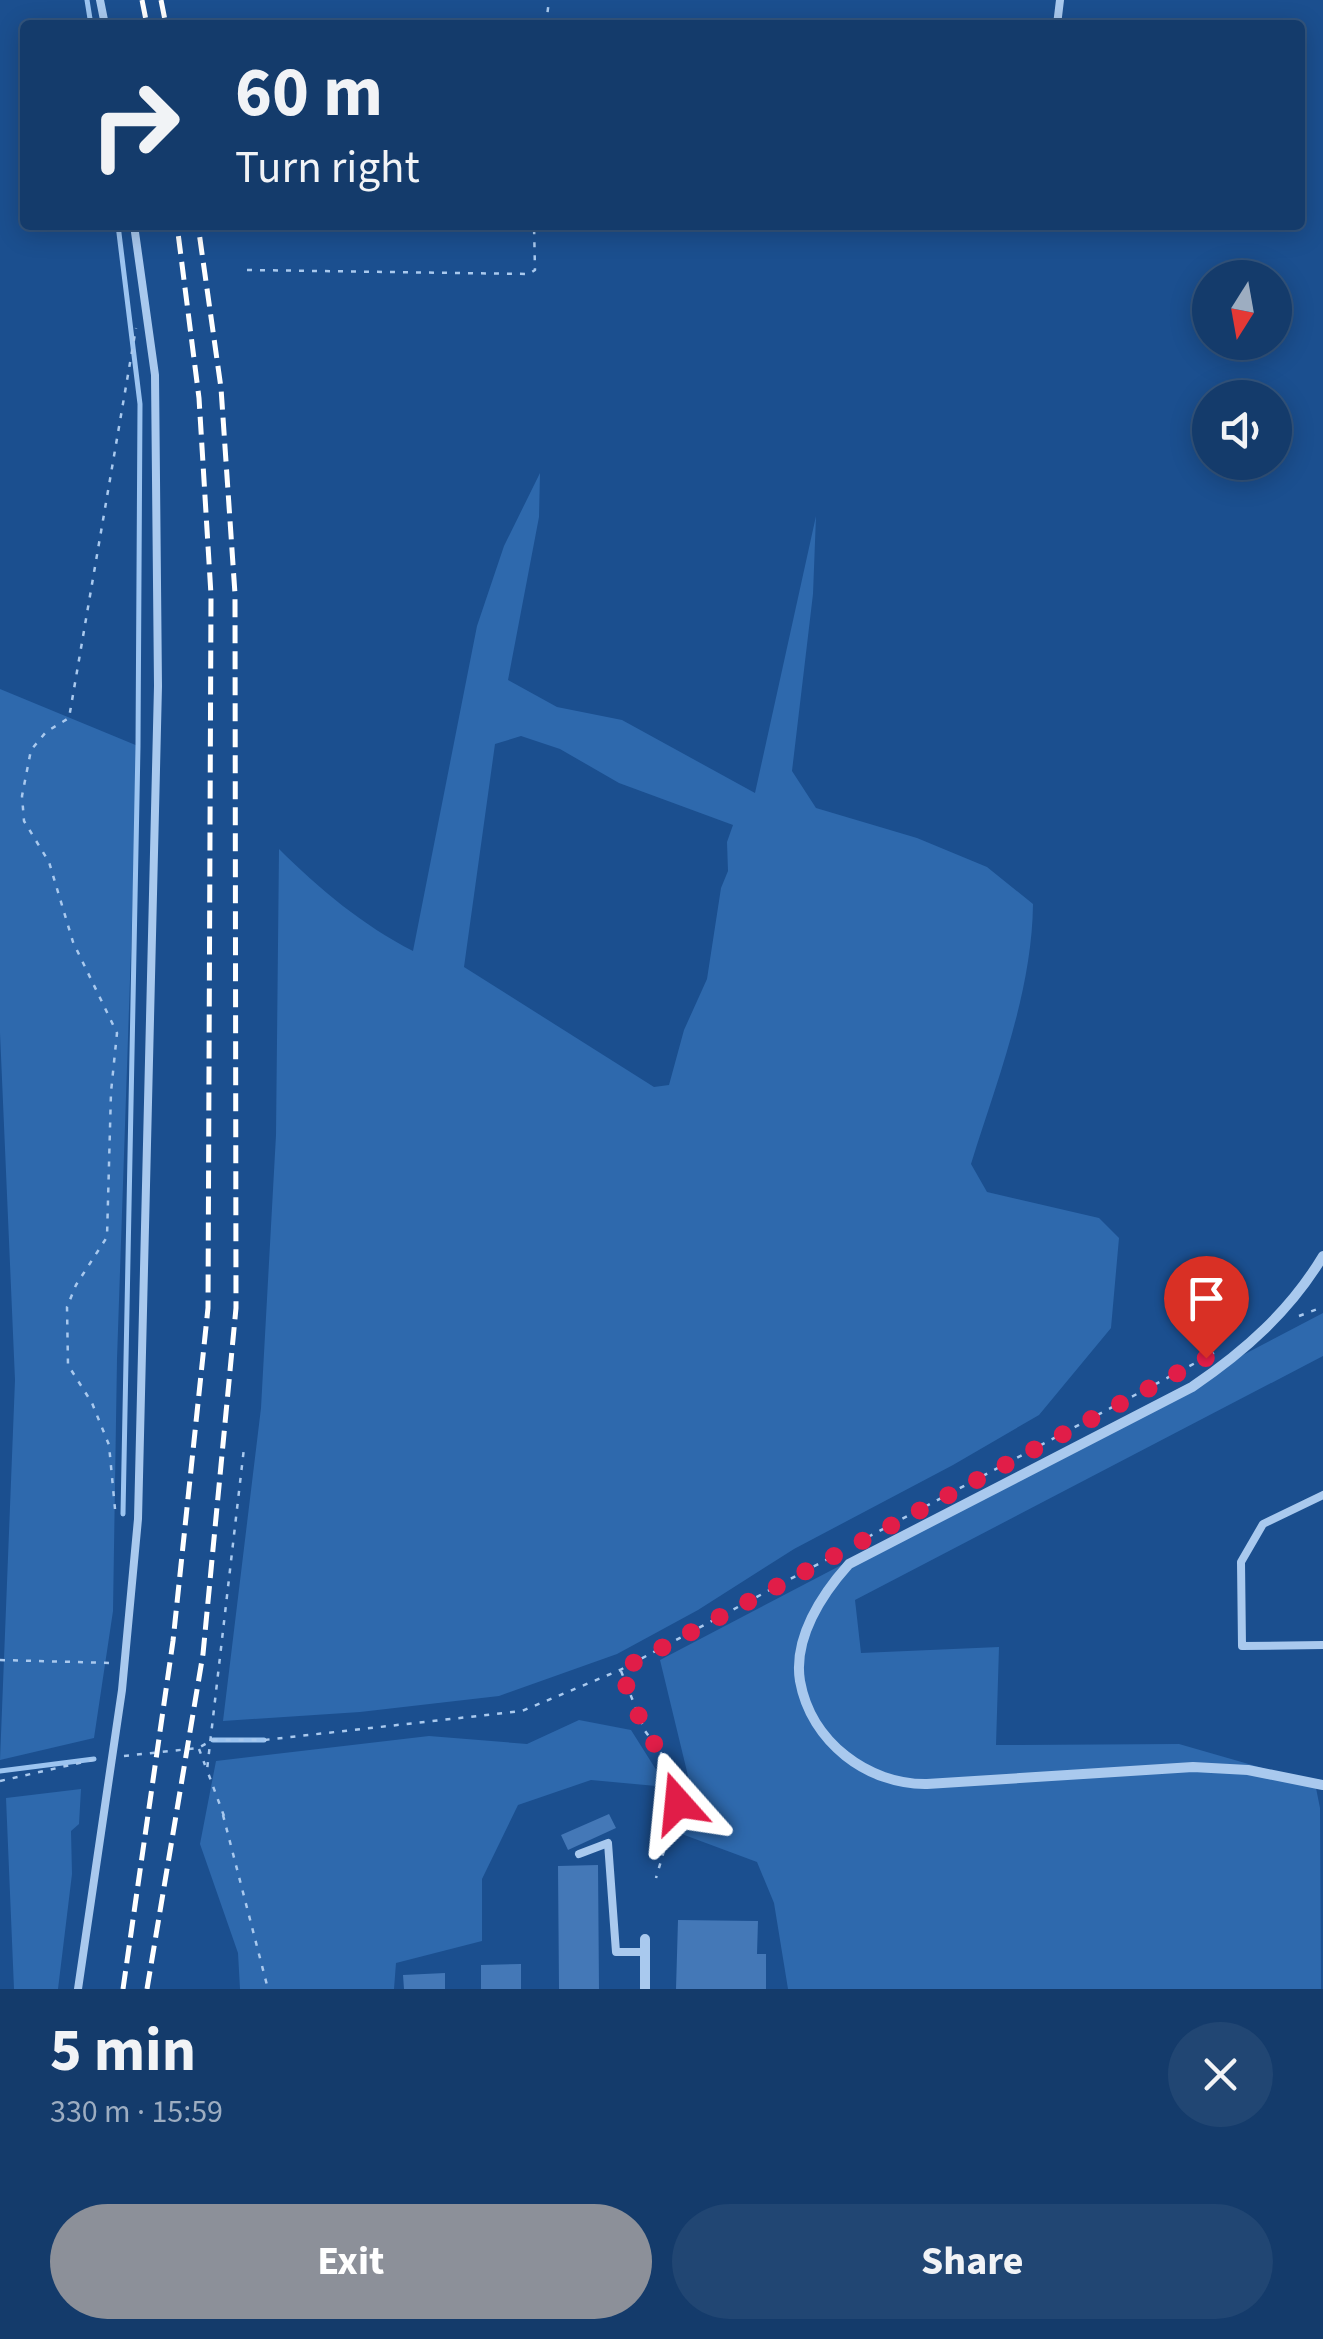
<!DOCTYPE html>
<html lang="en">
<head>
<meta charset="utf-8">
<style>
  :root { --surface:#143b6b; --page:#214673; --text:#f1f3f6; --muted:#9dadc1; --line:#33557e; --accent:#8c9099 }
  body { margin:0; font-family:"Source Sans 3",sans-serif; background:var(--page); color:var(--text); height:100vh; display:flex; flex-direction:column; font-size:38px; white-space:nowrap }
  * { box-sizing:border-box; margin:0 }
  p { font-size:32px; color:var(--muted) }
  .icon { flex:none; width:55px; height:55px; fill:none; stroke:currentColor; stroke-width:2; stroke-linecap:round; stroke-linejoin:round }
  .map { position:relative; height:1989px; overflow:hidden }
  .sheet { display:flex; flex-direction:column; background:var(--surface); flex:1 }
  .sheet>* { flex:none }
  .top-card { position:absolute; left:20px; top:20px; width:1285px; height:210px; border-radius:10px; box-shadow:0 5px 25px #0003,0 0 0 2px var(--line); background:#143b6b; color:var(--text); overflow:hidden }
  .needle { width:65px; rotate:191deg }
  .tools { position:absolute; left:1192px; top:260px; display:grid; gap:20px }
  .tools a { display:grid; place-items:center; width:100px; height:100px; border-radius:50%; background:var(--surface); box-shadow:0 5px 25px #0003,0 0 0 2px var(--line); font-size:50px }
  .pin { position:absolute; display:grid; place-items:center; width:85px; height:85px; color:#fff; margin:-102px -42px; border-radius:50% 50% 50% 0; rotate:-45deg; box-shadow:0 0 10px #0007 }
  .pin .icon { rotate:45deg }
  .me { position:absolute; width:110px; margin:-55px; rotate:342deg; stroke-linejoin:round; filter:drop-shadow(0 0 8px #0008) }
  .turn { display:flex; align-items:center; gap:35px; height:210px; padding:0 50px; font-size:45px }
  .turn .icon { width:130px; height:130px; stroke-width:2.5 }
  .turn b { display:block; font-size:70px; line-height:85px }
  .round { display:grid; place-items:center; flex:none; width:105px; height:105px; border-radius:52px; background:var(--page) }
  .overview { display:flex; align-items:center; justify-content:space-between; height:170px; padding:0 50px }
  h1 { font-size:60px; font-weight:700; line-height:75px }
  .primary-button { display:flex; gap:20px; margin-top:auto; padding:20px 50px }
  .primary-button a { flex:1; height:115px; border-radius:60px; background:var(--accent); color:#fff; font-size:40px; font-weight:700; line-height:115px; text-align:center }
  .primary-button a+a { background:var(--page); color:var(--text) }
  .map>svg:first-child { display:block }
  .green { fill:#2e69ad; fill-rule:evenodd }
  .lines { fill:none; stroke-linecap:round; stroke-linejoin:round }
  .stream { stroke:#9cc4f0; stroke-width:5 }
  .building { fill:#4478b7 }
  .path { stroke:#a9c9ee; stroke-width:2.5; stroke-dasharray:5 8; stroke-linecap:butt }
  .service { stroke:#a9c9ee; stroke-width:8 }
  .minor { stroke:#a9c9ee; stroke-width:10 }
  .rail { stroke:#fff; stroke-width:5; stroke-dasharray:18 8; stroke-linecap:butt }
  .route { stroke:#e11d48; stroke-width:18; stroke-dasharray:0 32.4 }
</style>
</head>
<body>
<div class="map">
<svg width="1323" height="1989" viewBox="0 0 1323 1989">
  <rect width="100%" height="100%" fill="#1b4f8f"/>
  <path class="green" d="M540 473 539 517 508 680 557 707 622 720 755 793 816 516 813 594 792 771 816 808 917 838 987 867 1033 904C1032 993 997 1080 971 1164L987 1192 1099 1218 1119 1238 1111 1328 1039 1415 953 1465 794 1549 698 1610 617 1654 499 1696 360 1712 223 1721 261 1408 276 1135 279 849C319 889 364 926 413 951L477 626 504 546ZM521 736 560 749 619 783 733 825 727 842 728 871 721 888 707 979 684 1030 669 1085 654 1087 464 967 495 744Z
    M0 689 138 746 117 1359 113 1611 94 1738 0 1760 15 1380 0 1033Z
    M1323 1313V1356L855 1600 861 1653 999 1647 996 1745 1179 1744 1315 1783 1320 1808 1321 1989H788L774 1903 757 1862 679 1833 697 1813 660 1660Z
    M579 1720 631 1730 667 1787 591 1780 518 1805 482 1879V1941L396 1963 394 1989H240L238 1953 200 1844 216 1761 429 1736 527 1744Z
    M81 1789 79 1824 71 1831 72 1874 58 1989H14L6 1798Z"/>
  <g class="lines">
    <path class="stream" d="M87 0 91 25
      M118 225 140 404 138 746 123 1514
      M213 1740H264
      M0 1771 94 1759"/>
  </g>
  <path class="building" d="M609 1814 616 1828 568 1850 561 1835Z
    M598 1865 599 1989H559L558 1866Z
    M678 1920 758 1921 757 1954H766V1989H676Z
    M521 1964V1989H481V1965Z
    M445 1973V1989H404L403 1975Z"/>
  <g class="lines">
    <path class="path" d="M546 25 549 0
      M247 270 529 274 535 270 534 225
      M1299 1316 1323 1307
      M115 1509 109 1445 92 1403 68 1365 67 1307 76 1285 107 1237 111 1092 117 1033 73 942 49 862 24 821 22 796 31 750 46 732 69 718 136 328
      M868 1537 1214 1353
      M0 1660 113 1663
      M621 1671 645 1731 666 1760 678 1803 656 1878
      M199 1749 205 1765
      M124 1756 198 1748 213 1740H264L522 1711 620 1670 839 1553
      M0 1781 101 1758
      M223 1815 268 1989
      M224 1816 207 1770 244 1448"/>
    <path class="service" d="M100 0 105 25
      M1057 25 1060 0
      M1323 1495 1263 1524 1241 1562 1242 1646 1323 1645
      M579 1854 608 1843 616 1952H645
      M78 1989 122 1690 138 1519 158 686 155 375 134 225"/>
    <path class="minor" d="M1323 1256C1290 1311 1245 1351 1192 1387L849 1564C822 1594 793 1638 800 1681 811 1742 868 1785 927 1784L1193 1767 1248 1770 1323 1785
      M645 1989V1939"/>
    <path class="rail" d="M142 0 147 25
      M161 0 166 25
      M123 1989 173 1641 208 1308 211 595 199 398 177 225
      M147 1989 203 1654 236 1308 235 594 221 388 198 225"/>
  </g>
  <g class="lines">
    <path class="route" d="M678 1803 666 1760 645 1731 620 1670 1206 1358"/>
  </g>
</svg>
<div class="tools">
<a><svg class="needle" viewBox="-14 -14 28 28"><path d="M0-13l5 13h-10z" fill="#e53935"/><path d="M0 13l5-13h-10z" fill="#9dadc1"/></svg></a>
<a><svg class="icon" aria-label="sound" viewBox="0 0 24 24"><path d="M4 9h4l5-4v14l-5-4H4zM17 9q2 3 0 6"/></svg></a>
</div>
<div class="pin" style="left:1206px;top:1358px;background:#d93025"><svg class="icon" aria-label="arrive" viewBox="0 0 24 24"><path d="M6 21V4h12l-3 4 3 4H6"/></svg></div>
<svg class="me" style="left:678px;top:1803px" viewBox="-20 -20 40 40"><path d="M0-17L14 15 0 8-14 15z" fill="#e11d48" stroke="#fff" stroke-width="4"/></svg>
<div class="top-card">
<div class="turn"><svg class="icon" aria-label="right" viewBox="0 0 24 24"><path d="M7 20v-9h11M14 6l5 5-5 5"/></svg><div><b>60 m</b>Turn right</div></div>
</div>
</div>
<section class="sheet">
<div class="overview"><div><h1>5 min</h1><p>330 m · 15:59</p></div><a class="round"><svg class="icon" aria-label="close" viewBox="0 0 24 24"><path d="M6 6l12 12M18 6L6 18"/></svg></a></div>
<div class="primary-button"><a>Exit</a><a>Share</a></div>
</section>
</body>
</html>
